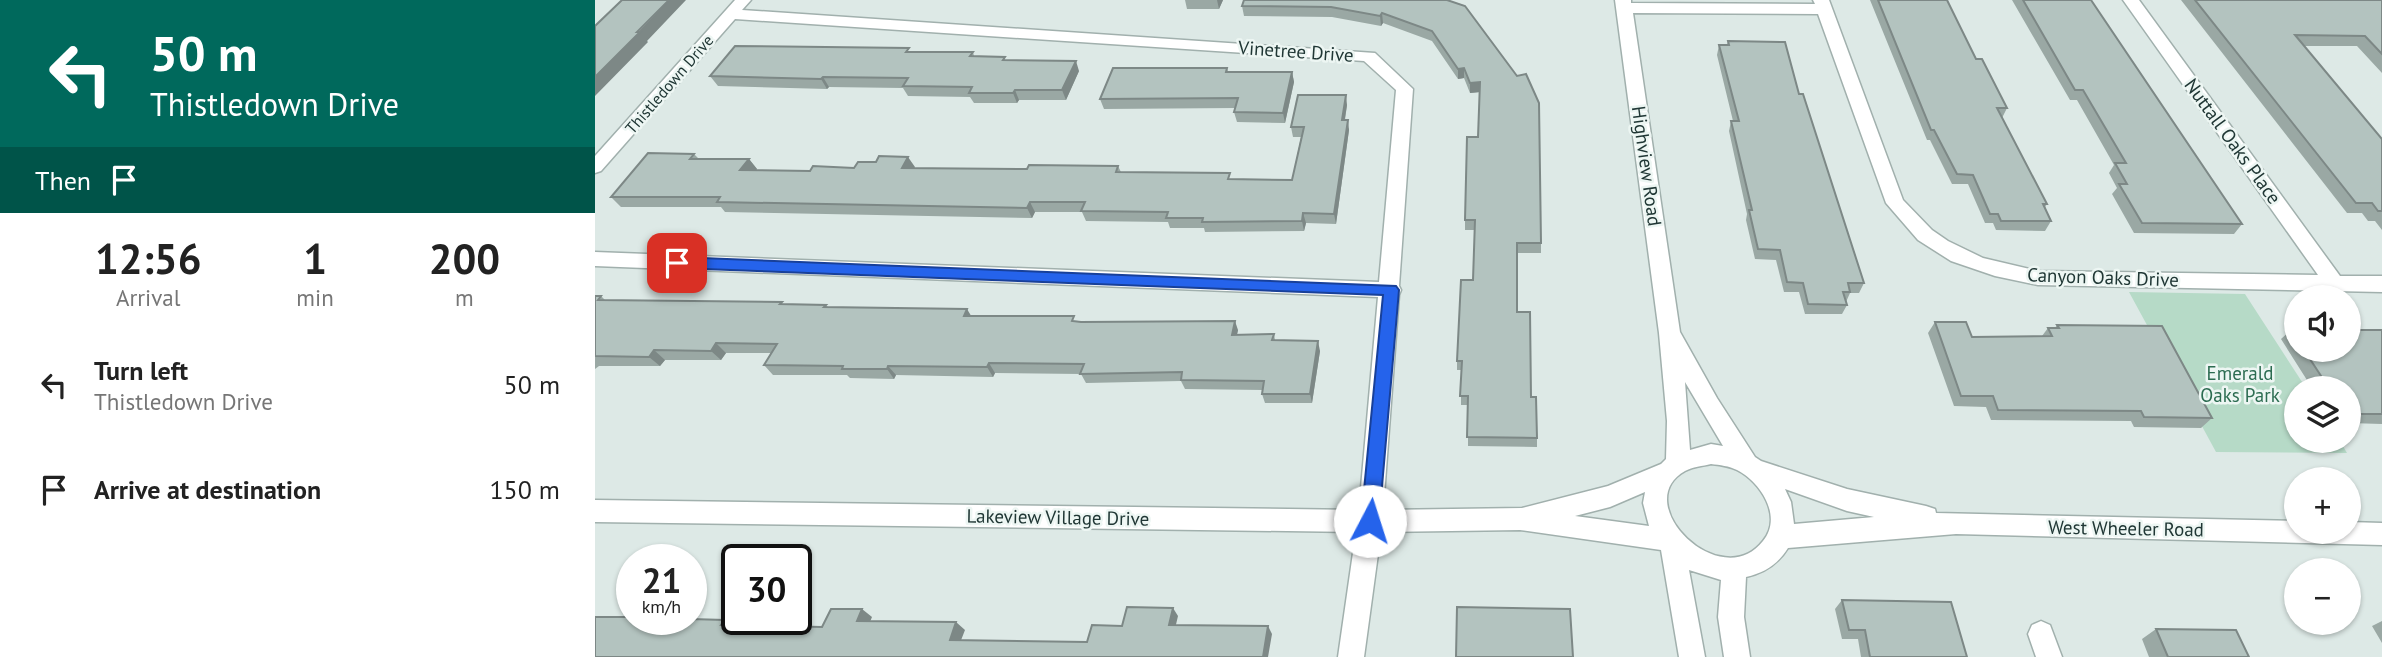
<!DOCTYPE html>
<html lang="en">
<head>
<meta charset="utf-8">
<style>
  :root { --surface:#fff; --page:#f2f2f2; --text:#222; --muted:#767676 }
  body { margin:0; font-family:"PT Sans",sans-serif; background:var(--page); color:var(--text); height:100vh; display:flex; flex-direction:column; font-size:26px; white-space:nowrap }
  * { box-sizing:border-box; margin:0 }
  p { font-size:23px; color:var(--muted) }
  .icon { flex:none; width:38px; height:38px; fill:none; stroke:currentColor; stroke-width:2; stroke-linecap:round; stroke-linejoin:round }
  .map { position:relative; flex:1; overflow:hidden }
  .side { display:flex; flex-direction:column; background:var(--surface); width:595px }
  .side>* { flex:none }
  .top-card { background:#00695c; color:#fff; overflow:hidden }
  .controls { position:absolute; left:1689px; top:285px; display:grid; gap:14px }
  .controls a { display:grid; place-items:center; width:77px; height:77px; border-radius:50%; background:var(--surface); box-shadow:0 2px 5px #0004; font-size:35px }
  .speed { position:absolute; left:21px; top:544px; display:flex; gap:14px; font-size:35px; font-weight:700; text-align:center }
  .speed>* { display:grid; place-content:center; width:91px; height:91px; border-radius:50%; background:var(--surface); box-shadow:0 2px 5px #0004; line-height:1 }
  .speed small { font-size:18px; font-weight:400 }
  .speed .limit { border:4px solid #111; border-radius:10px; background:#fff; color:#111 }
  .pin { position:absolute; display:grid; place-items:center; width:60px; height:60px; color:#fff; margin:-30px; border-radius:14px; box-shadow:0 4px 10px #0006 }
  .me { position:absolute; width:77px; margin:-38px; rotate:5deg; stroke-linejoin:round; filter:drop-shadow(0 0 5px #0008) }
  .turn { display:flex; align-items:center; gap:24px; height:147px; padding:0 35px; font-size:32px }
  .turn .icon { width:91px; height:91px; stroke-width:2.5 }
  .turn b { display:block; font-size:49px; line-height:60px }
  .then { display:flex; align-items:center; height:66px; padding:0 35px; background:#0003; gap:14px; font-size:26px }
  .eta { display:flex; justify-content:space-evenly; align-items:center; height:119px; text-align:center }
  .eta b { font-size:42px; font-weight:700; line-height:49px }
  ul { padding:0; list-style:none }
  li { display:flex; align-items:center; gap:21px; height:105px; padding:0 35px }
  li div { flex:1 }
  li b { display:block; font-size:26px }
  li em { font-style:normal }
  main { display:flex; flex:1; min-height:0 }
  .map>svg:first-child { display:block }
  .green { fill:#b6dac7 }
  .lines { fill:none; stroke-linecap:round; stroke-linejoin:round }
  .minor-casing { stroke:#a1b0ad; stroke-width:3 }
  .minor { fill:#fff; fill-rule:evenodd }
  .wall { fill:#9aa8a4 }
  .shaded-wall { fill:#7d8886 }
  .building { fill:#b3c3bf; stroke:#7d8886; stroke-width:2 }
  .route { fill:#2563eb; stroke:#184099; stroke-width:2 }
  .labels { text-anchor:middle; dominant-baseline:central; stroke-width:5; stroke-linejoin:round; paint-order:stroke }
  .far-street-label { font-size:16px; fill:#203735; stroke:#edf6f3 }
  .street-label { font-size:19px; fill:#203735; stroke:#edf6f3 }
  .park-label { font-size:19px; fill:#2c6c51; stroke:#edf6f3 }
</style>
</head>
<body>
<main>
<section class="side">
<div class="top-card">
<div class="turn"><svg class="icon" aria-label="left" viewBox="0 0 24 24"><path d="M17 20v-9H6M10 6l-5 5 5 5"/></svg><div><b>50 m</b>Thistledown Drive</div></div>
<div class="then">Then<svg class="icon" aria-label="arrive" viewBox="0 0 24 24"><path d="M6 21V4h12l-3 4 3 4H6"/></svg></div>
</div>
<div class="eta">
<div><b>12:56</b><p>Arrival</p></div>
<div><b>1</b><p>min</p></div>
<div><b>200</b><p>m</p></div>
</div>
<ul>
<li><svg class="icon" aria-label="left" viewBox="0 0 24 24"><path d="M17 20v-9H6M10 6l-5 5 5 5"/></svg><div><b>Turn left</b><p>Thistledown Drive</p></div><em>50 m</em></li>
<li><svg class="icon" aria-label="arrive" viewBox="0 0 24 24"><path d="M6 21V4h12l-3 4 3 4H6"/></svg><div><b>Arrive at destination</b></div><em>150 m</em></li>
</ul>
</section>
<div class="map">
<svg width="1787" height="657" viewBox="0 0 1787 657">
  <rect width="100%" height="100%" fill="#dde9e6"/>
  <path class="green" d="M1534 292 1650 294 1711 388H1701V441H1745L1752 453 1621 452Z"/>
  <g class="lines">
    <g class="minor-casing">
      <path id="minor" d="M140 0H156L147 10 780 53 818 89 804 286 806 290 804 295 788 510 927 508 1013 486 1066 464 1071 459 1072 421 1064 333 1020 0H1036V3L1220 4 1218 0H1234L1308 200 1337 230 1353 241 1388 258 1443 271 1723 275 1528 0H1544L1745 276H1787V292L1443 285 1400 276 1356 261 1323 240 1291 203 1223 14 1038 13 1085 332 1122 398 1160 457 1166 461 1252 489 1331 506 1340 509 1341 513 1701 521V532H1754V522L1787 523V545L1361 534 1193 548C1183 564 1170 573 1151 577L1149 617 1155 657H1129L1123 617 1126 580 1094 570 1110 657H1084L1066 550 925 530 786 532 769 657H743L761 532 0 522V500L764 510 783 297 0 266V252L784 282 801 90 769 61 140 19 6 171 0 173V156ZM1090 382 1128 446 1116 444 1095 450ZM1116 464C1125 465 1134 466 1142 470 1166 482 1188 517 1168 541 1126 595 1033 503 1090 471 1097 467 1108 466 1116 464ZM1190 489 1252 511 1279 517 1199 524 1196 502ZM1050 492 1048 503 1054 526 980 516 1015 507Z
        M1446 621 1455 625 1467 657H1441L1433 634 1437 625Z"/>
    </g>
    <use href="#minor" class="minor"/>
  </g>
  <path class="wall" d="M590 0H628L624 9H592Z
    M852 0 946 243V253H922V312L936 397 942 438V447L873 446V405H866V370H862V361L878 280 880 230H870V220L883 137 885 92 875 93 869 78 863 79 837 41 788 23 786 26 737 17 649 16 647 6Z
    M1275 0H1352L1381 59 1412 108 1407 118 1452 204 1450 207 1456 221 1450 231 1401 230 1398 223H1390L1373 184H1357L1335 140H1332Z
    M1417 0H1496L1647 224 1639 234 1539 233 1517 194 1522 188 1514 173 1519 165 1482 100H1475Z
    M1586 0H1787V73L1762 46H1708L1787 139V230L1780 221H1773L1767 213H1752Z
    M1133 41 1204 94 1269 283 1264 293H1255L1251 302 1252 305 1247 314H1210L1204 292H1189L1181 260 1160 259 1151 220 1152 214 1134 131 1136 121H1138L1122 55 1124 45H1132Z
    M316 52H378L379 56 484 71 471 100H424L422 103H379L375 97 313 96 308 88 234 87 232 89 123 86 115 76Z
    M632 68 633 72H697L699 82 690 123 642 122 639 112 640 108 509 109 505 99Z
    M752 105 750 120 754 130 741 224 711 223 709 231 610 232 609 228H575L573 222 491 221 487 212H440L437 218 130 212 126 207H26L16 197 99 154 104 159H154L162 169 161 170 215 171 259 168 320 167 319 168 432 169 523 166 526 172 636 179 697 180 706 137H698L696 127Z
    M0 296H6L10 300 231 305 233 307 643 330 642 334H679L680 340 725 351 717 403H670L667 394 668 390 590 389 586 381 491 383 486 374 400 373 398 377 301 375 299 379 255 378 252 375H178L169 365 176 353H131L126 360H70L65 366H4L0 369Z
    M1340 322 1377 337 1447 336 1453 328H1460L1462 325 1617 418 1606 428 1539 427 1536 421 1396 420 1391 407 1359 406 1333 333Z
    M1696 330H1701V350H1754L1787 330V424L1754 423V388H1717L1686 339Z
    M1247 600 1372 657H1266L1263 639H1247L1240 609Z
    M1787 621V643L1777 626Z
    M1561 629 1654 657H1554L1547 639Z"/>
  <path class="shaded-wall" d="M74 0H91L52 41 53 42 0 96V77Z
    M622 0H628L624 9Z
    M787 13 788 23 786 26 785 16Z
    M481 61 484 71 471 100 467 90Z
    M869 68V78L863 79V69Z
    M697 72 699 82 690 123 688 113Z
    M228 77 234 87 232 89 226 79Z
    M885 82V92L875 93V83Z
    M420 90 424 100 422 103 418 93Z
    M751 95 752 105 748 130 747 120Z
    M753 120 754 130 741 224 739 214Z
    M313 157 320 167 313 178 307 168Z
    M154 159 162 169 153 180 145 170Z
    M435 202 440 212 437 218 432 208Z
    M708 213 711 223 709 231 707 221Z
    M372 309 378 319 369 316Z
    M640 321 643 330 640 344 637 335Z
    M723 341 725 351 717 403 715 394Z
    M121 343 131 353 126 360 116 351Z
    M59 350 70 360 65 366 54 357Z
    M394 363 400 373 398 377 392 367Z
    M293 366 301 375 299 379 292 369Z
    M578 608 583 616 579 633 574 625Z
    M267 609 277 617 272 629 262 621Z
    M129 620 142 628 126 625Z
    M361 622 370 630 363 648 355 640Z
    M673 626 677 634 673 657H668Z"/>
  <path class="building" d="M27 0H74L42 32H45L0 77V26Z
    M649 0H852L870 6 922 76 931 74 944 103 946 243H922V312H935L936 397H941L942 438 872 437 873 396H865L867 361H862L866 280H878L880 220H870L872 137H883L885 82 875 83 869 68 863 69 837 31 787 13 785 16 736 7 647 6Z
    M1283 0H1352L1381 59H1387L1412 108H1402L1452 204H1448L1456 221H1406L1403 214H1395L1378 175 1362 174 1339 130H1336Z
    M1428 0H1496L1647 224 1547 223 1524 184H1532L1520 163H1531L1488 90H1480Z
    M1600 0H1787V54L1770 36 1700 35 1787 139V211H1783L1777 203H1761Z
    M1133 41 1190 42 1204 94H1208L1269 283H1253L1255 292H1248L1252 305 1213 304 1208 283 1192 282 1185 250 1163 249 1154 210H1157L1136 121H1144L1124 45H1134Z
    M140 46 314 48 311 52H378L375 56 410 57 408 60 481 61 467 90H420L418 93H374L377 87 308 86 313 78 228 77 226 79 115 76Z
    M518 68H632L631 72H697L688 113 639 112 643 98 505 99Z
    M703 95H751L747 120H753L739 214 708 213 707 221 607 222 608 218H571L573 212 486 211 490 202H435L432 208 122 202 125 197H16L53 153 99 154 95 159H154L145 170 215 171 218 166 259 168 263 162H281L284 156 313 157 307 168 432 169 434 165 523 166 521 172 635 173 633 179 697 180 709 127H696Z
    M0 296H6L3 300 187 302 185 304 231 305 229 307 372 309 369 316H479L477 321 486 322 640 321 637 335 679 334 677 340 723 341 715 394H667L669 381 586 380 587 372 485 374 489 364 394 363 392 367 293 366 292 369H247L248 366 169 365 182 344 121 343 116 351 59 350 54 357 0 356Z
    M1340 322H1371L1377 337 1457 336 1453 328H1464L1462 325 1567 326 1617 418 1549 417 1546 411 1403 410 1398 396H1366Z
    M1696 330H1701V338Z
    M1754 330H1787V414H1754V388H1734L1709 350H1754Z
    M1247 600 1356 602 1372 657H1275L1270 630H1254Z
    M532 607 578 608 574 625 673 626 668 657H0V617H37V620H96V619L129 620 126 625 227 627 236 609H267L262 621 361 622 355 640 492 642 497 625 527 626Z
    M862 607 975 609 978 657H861Z
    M1561 629 1641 630 1654 657H1573Z"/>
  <path class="route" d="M82 257 801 286 804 290 784 521 782 527 775 529 769 527 766 521 788 295 82 268 75 263Z"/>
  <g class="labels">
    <g class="far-street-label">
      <text transform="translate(74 84) rotate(-49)">Thistledown Drive</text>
    </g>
    <g class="street-label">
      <text transform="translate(701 51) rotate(4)">Vinetree Drive</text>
      <text transform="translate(1638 141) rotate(54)">Nuttall Oaks Place</text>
      <text transform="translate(1052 166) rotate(82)">Highview Road</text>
      <text transform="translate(1508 277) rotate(2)">Canyon Oaks Drive</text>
      <text transform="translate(463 517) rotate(1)">Lakeview Village Drive</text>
      <text transform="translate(1531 528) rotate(1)">West Wheeler Road</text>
    </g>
    <g class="park-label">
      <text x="1645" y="373">Emerald<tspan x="1645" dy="22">Oaks Park</tspan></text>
    </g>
  </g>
</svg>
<div class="controls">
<a><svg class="icon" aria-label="sound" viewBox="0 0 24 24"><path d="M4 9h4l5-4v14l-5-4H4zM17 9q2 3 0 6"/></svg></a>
<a><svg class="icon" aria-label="layers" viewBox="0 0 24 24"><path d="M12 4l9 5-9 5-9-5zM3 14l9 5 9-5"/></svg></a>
<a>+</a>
<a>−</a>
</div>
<div class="speed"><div>21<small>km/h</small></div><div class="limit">30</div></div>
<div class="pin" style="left:82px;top:263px;background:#d93025"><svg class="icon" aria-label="arrive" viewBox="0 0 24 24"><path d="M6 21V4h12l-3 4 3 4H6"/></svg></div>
<svg class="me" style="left:775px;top:521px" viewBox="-20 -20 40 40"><circle r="19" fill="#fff"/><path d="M0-13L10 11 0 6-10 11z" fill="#2563eb"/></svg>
</div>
</main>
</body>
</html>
